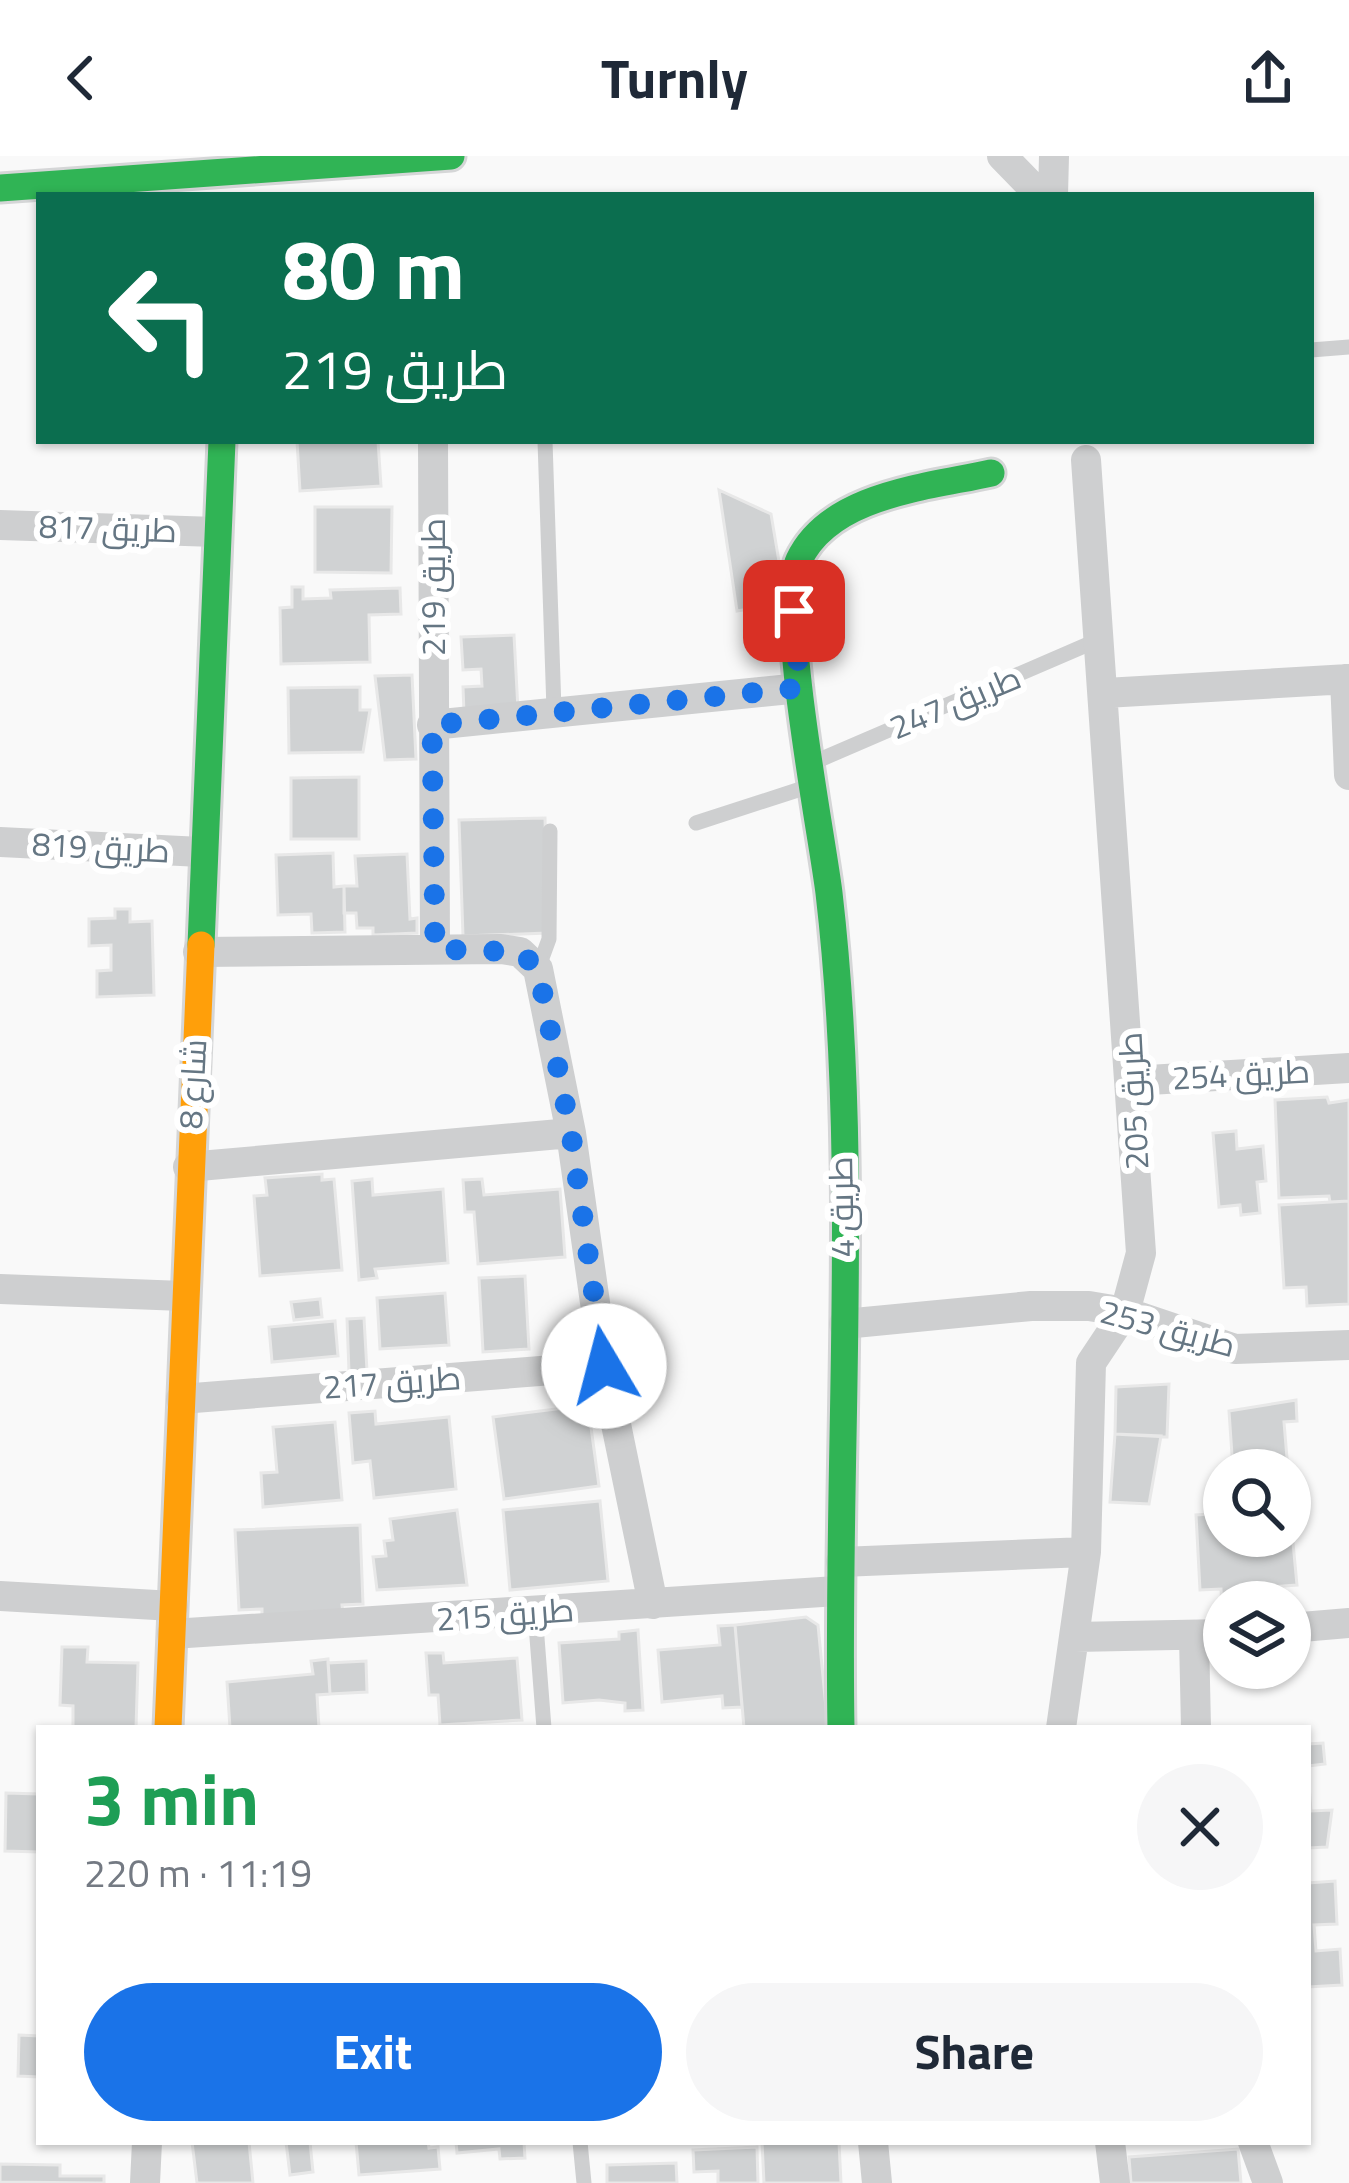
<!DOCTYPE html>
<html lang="en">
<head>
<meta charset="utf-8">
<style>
  :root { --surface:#fff; --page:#f6f6f7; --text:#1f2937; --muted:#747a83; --accent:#1a73e8 }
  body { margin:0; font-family:"Titillium Web",Cairo,sans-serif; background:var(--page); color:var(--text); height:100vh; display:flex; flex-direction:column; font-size:45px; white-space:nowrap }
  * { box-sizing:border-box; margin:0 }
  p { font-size:39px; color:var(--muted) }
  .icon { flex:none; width:66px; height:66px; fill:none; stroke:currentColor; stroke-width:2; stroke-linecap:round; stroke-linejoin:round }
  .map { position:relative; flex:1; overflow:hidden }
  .panel { position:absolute; left:36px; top:1569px; width:1275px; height:420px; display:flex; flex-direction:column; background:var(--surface); border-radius:0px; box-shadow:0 3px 9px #0004 }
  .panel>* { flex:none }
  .top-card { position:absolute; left:36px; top:36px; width:1278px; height:252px; border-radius:0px; box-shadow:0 3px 9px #0004; background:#0b6e4f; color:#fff; overflow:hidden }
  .fabs { position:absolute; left:1203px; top:1293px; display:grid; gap:24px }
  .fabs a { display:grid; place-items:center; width:108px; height:108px; border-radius:50%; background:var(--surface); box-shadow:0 3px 9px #0004; font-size:60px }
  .pin { position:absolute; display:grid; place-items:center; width:102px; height:102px; color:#fff; margin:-51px; border-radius:24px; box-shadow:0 6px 18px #0006 }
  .me { position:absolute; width:132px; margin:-66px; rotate:352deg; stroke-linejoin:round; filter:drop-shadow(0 0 9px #0008) }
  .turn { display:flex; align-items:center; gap:42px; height:252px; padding:0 48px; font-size:54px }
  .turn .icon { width:156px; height:156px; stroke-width:2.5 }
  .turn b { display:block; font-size:84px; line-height:102px }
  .round { display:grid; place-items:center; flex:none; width:126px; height:126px; border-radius:63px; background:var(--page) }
  .summary { display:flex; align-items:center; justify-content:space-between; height:204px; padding:0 48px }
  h1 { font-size:72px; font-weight:700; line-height:90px; color:#1e9e55 }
  .button { display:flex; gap:24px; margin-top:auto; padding:24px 48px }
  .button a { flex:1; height:138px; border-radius:72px; background:var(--accent); color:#fff; font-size:48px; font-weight:700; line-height:138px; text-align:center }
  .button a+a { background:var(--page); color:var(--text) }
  header { display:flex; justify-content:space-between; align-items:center; height:156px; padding:0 48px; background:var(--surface); font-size:54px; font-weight:700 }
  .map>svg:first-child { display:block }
  .building { fill:#d0d2d3; stroke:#e8e8e8; stroke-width:3 }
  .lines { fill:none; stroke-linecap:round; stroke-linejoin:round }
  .fast-casing { stroke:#d5d6d7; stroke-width:33 }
  .slow-casing { stroke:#d5d6d7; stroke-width:33 }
  .lane { stroke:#cecfd0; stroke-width:15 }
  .street { stroke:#cecfd0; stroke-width:30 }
  .fast { stroke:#30b455; stroke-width:27 }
  .slow { stroke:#ff9f0a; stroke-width:27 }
  .route { stroke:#1a73e8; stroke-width:21; stroke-dasharray:0 37.8 }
  .labels { text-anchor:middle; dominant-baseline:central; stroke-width:12; stroke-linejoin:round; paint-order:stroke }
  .street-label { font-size:33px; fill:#657683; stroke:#fff }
</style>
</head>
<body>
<header><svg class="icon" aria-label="back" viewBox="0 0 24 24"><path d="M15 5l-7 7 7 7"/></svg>Turnly<svg class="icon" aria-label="share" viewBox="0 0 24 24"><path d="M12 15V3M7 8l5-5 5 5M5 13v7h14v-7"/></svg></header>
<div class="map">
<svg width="1349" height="2027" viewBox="0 0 1349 2027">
  <rect width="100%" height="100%" fill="#f9f9f9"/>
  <path class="building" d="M297 285H378L381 330 300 335Z
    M719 334 771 358 786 447 737 455Z
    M315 351H392L391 417 315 416Z
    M292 431H303V443L331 442 330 434 400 432 401 458 369 459 370 506 281 508 280 452 292 451Z
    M514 479 518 554 464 557 463 531 482 530 481 513 463 514 461 481Z
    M412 519 416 603 385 604 375 520Z
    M360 531V554H370L363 596 289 597 288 532Z
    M359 621V683H291V622Z
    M545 662 548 777 463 780 459 664Z
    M333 697 334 731 344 730 345 776 312 777 311 758 278 759 276 699Z
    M407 698 410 763 417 762V777L373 779V772H357L356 757H344V730H357L355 700Z
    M115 753H130V766L152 765 154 839 97 841V815L111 814V789L89 790V763L115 762Z
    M1327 941 1329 947 1349 944V1045L1330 1046 1329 1040 1279 1042 1275 944Z
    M1236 975 1237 993 1263 990 1266 1025 1257 1026 1260 1057 1241 1059 1240 1049 1219 1051 1213 977Z
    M322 1018V1024L334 1023 342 1114 260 1120 254 1040 267 1039 265 1022Z
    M372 1023 373 1039 443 1033 448 1107 375 1113 377 1122 359 1124 352 1025Z
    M482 1023 484 1039 560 1033 565 1101 478 1108 474 1056H465L463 1024Z
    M1349 1045V1148L1307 1150 1306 1131 1284 1132 1279 1049Z
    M525 1120 529 1193 483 1196 479 1122Z
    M445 1137 449 1189 380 1193 377 1142Z
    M320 1143 322 1161 294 1164 291 1146Z
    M364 1162 367 1215 349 1216 347 1163Z
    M335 1165 338 1200 272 1206 269 1171Z
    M1169 1228 1167 1281 1115 1278 1116 1231Z
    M1296 1244 1297 1265 1284 1266 1288 1314H1233L1229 1255Z
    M588 1249 599 1330 504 1343 493 1261Z
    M375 1255 376 1268 449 1261 456 1333 374 1342 370 1305 353 1307 349 1257Z
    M335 1266 342 1344 263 1351 261 1317 277 1316 273 1271Z
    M1115 1278 1161 1280 1149 1348 1110 1346Z
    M600 1345 608 1425 510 1434 503 1354Z
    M457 1354 467 1429 377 1434 373 1401 386 1400 384 1385 393 1384 390 1363Z
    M1290 1355 1297 1429 1269 1431 1270 1446H1224L1222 1455 1221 1433 1200 1434 1196 1359 1224 1357V1380H1290Z
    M360 1369 363 1448 342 1449 343 1459 262 1462V1453L239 1454 235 1374Z
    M806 1461 818 1469 828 1572H744L735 1469Z
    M735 1469 742 1551 723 1552 722 1540 662 1546 658 1494 720 1489 718 1470Z
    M638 1474 643 1554 625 1555V1547L599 1544 563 1547 559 1487 619 1483V1476Z
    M62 1491H88L87 1506 138 1507 136 1572H73V1550L60 1549Z
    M426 1497H443L444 1507 517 1502 522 1564 440 1569 438 1539H429Z
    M328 1503 330 1538 317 1539 319 1572H230L227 1526 313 1518 311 1505Z
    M366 1505 367 1536 330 1538 328 1507Z
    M1323 1587 1325 1608 1308 1610V1588Z
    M1308 1615 1311 1655 1332 1654 1327 1691 1308 1692Z
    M6 1637 39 1638V1696L5 1695Z
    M1335 1725 1337 1768 1314 1769 1316 1795 1340 1793 1342 1829 1308 1831V1727Z
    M19 1879 39 1880V1921L18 1920Z
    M192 1986H249L253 2027H197Z
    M286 1986H310L313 2016 290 2019Z
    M356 1986H428L429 1992 438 1991 440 2013 359 2019Z
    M456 1986H524L525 2002 500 2003 499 1993 457 1997Z
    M762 1986H839L841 2027H764Z
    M757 1991 758 2027H718V2015L694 2016 693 1994Z
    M1238 1993 1241 2027H1131L1129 2001Z
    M676 2007 677 2027H607V2009Z
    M0 2008 60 2009V2020H104V2027L0 2026Z"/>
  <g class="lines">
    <g class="fast-casing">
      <path id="fast" d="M0 32 451 0
        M201 789 222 285
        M841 1572C836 1295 861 1013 829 737 821 673 777 451 799 404 830 338 929 331 991 317"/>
    </g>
    <g class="slow-casing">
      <path id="slow" d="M168 1572 201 789"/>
    </g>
    <path class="lane" d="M1311 194 1349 191
      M545 285 554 554
      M817 605 1098 484
      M696 667 810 630
      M538 813 549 783 550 675
      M535 1456 544 1572
      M580 1986 584 2027"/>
    <path class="street" d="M1002 0 1040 39
      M1053 39 1054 0
      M433 285 435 793
      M0 369 216 376
      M1345 523 1349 619
      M1105 537 1349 523
      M432 569 800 532
      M0 686 201 696
      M198 796 501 793 520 796 538 813 571 977 604 1210 653 1448
      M1132 925 1349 912
      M188 1011 571 977
      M0 1133 183 1140
      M844 1168 1031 1150H1089L1125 1156 1235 1193 1349 1189
      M181 1243 604 1210
      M841 1406 1086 1396
      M0 1440 173 1450
      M1290 1472 1349 1467
      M172 1478 837 1435
      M1075 1481 1224 1478
      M1194 1481 1196 1572
      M1061 1572 1086 1396 1091 1207 1125 1156 1141 1097 1086 304
      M873 1986 877 2027
      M1110 1986 1115 2027
      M1253 1986 1268 2027
      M145 2027 147 1986"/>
    <use href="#fast" class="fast"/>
    <use href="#slow" class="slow"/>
  </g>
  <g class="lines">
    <path class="route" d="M604 1210 571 977 538 813 520 796 435 793 432 569 800 532 794 455"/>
  </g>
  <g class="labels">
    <g class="street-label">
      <text transform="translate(108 372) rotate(2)">طريق 817</text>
      <text transform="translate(433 431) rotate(-90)">طريق 219</text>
      <text transform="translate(955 546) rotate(-23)">طريق 247</text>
      <text transform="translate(101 691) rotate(3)">طريق 819</text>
      <text transform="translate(1241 918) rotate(-3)">طريق 254</text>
      <text transform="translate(192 928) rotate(-87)">شارع 8</text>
      <text transform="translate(1133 945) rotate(-93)">طريق 205</text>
      <text transform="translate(841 1051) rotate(-91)">طريق 4</text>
      <text transform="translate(1168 1172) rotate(15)">طريق 253</text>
      <text transform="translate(392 1226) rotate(-4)">طريق 217</text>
      <text transform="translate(505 1458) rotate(-4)">طريق 215</text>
    </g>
  </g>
</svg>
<div class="fabs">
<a><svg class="icon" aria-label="search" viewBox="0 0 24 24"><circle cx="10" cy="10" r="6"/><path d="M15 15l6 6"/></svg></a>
<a><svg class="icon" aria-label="layers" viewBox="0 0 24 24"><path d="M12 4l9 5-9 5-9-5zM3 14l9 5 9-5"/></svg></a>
</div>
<div class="pin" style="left:794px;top:455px;background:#d93025"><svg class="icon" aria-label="arrive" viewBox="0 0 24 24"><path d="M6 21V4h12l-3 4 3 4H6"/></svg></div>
<svg class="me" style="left:604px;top:1210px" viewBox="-20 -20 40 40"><circle r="19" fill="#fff"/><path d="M0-13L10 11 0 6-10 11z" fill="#1a73e8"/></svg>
<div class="top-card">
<div class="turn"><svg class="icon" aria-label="left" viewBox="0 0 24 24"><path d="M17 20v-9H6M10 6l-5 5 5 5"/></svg><div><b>80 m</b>طريق 219</div></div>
</div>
<section class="panel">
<div class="summary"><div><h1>3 min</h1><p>220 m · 11:19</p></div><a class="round"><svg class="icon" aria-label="close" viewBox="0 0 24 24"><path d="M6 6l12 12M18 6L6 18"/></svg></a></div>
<div class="button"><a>Exit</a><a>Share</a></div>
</section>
</div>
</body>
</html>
